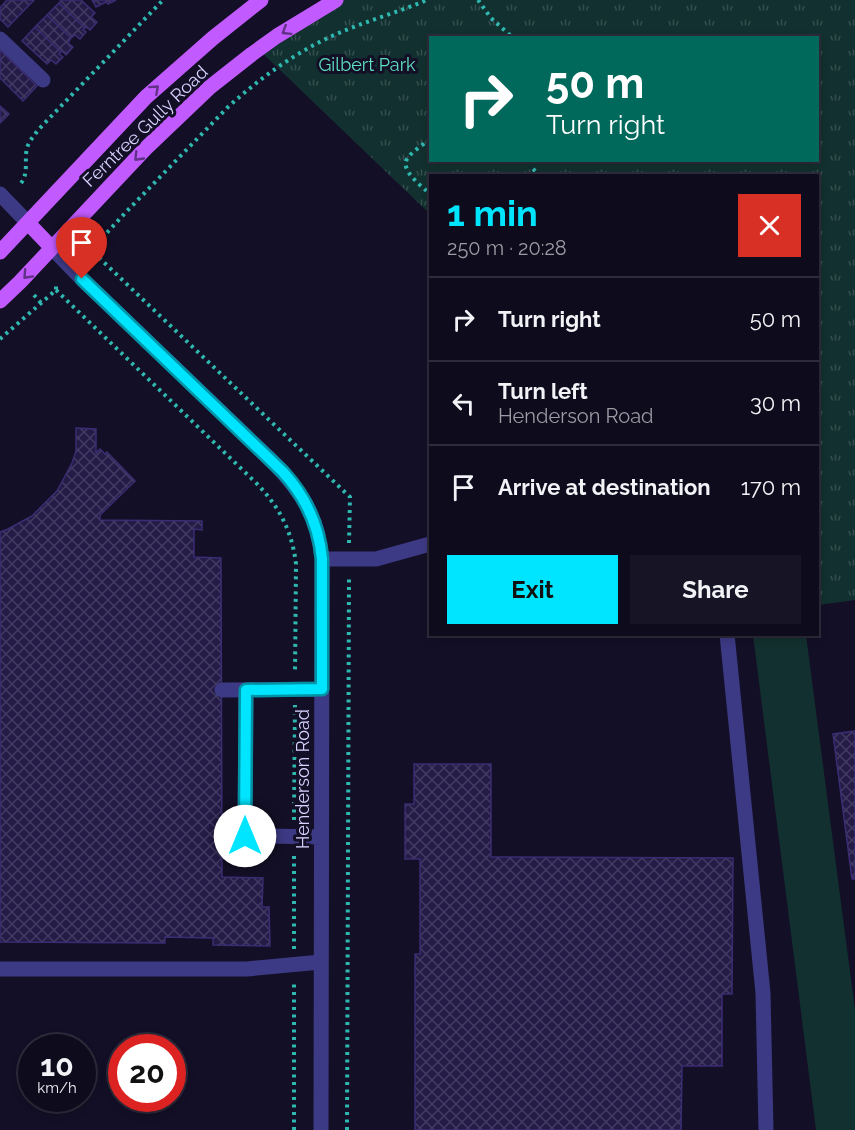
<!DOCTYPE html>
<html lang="en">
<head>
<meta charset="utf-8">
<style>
  :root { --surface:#0e0b1c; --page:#171425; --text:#f1f3f6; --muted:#9b9ba3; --line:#2e2b3b; --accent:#00e5ff }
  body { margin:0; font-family:Raleway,sans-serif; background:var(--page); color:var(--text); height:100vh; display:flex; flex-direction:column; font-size:22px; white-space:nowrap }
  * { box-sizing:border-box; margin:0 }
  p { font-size:20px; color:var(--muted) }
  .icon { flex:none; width:33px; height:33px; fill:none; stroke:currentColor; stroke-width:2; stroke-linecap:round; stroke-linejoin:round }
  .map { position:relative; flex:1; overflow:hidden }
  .side { position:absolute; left:429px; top:174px; width:390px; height:462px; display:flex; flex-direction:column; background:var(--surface); border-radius:0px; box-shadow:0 3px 9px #0003,0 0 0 2px var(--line) }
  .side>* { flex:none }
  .hud { position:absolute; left:429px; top:36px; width:390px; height:126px; border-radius:0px; box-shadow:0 3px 9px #0003,0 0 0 2px var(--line); background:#00695c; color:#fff; overflow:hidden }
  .speed { position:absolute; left:18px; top:1034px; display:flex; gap:12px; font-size:30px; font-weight:700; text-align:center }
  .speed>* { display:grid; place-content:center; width:78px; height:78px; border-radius:50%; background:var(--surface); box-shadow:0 3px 9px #0003,0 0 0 2px var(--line); line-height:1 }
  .speed small { font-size:15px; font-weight:400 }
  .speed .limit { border:9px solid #d22; background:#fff; color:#111 }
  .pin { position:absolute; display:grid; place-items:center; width:51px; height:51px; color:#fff; margin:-62px -26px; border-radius:50% 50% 50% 0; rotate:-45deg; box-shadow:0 0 6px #0007 }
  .pin .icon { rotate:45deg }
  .me { position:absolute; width:66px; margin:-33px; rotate:0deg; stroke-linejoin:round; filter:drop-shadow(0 0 4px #0008) }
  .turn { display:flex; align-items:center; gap:21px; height:126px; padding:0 18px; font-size:27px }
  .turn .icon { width:78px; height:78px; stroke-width:2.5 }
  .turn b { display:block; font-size:42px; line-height:51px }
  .round { display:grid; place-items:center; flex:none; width:63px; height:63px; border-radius:0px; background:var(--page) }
  .head { display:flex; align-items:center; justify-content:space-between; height:102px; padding:0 18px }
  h1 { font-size:36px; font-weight:700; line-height:45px; color:var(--accent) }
  .cta { display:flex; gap:12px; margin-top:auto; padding:12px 18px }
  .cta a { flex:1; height:69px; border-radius:0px; background:var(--accent); color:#111; font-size:24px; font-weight:700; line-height:69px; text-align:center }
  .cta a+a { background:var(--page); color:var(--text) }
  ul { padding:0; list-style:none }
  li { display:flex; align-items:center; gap:18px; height:84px; padding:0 18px; border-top:2px solid var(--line) }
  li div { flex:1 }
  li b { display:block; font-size:22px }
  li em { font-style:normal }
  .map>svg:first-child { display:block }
  .green { fill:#12302f }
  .park { fill:url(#park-tufts); fill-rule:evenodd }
  .building { fill:url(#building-cross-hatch); stroke:#3b2d73; stroke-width:1.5 }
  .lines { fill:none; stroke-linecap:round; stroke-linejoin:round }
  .path { stroke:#2fb8b0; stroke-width:4; stroke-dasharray:3 4.5; stroke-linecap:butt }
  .minor { stroke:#3d3a85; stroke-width:15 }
  .major { stroke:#c25bff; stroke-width:15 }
  .oneway { stroke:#623188 }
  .route-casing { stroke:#0095a6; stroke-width:15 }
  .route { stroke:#00e5ff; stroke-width:10 }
  .labels { text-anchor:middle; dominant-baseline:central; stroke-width:6; stroke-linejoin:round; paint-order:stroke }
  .park-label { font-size:18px; fill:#5fe0c0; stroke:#130f26 }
  .street-label { font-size:18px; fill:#d9d4ff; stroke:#130f26 }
</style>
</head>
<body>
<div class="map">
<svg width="855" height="1130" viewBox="0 0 855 1130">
  <defs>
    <pattern id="park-tufts" width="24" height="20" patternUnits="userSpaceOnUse" patternTransform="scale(1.5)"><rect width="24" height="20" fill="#12302f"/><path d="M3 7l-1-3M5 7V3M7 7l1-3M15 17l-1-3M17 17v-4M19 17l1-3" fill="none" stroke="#344d4e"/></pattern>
    <pattern id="building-cross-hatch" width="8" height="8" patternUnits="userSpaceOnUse" patternTransform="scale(1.5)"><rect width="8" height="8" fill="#241b47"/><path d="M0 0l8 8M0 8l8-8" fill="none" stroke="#433b63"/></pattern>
  </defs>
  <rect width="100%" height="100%" fill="#130f26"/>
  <path class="green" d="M753 635H806L855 1010V1130H816Z"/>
  <path class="park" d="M336 0H855V600L818 605V176H430V214L258 49ZM430 38H818V160H430Z"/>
  <path class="building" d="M7 0H34L8 27 0 19V8Z
    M61 0H81L95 13 91 17 97 22 90 30 86 27 85 28 59 3Z
    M92 0H116L108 4 106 2 96 7Z
    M59 3 85 28 83 30 86 32 80 39 75 35 71 38 47 15Z
    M47 15 71 38 68 43 73 47 66 55 62 51 61 52 35 27Z
    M35 27 61 52 59 54 63 57 56 64 51 60 47 64 22 41Z
    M0 50 37 86 23 101 0 78Z
    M0 106 9 114 0 123Z
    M76 428 96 429V453L100 449 105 454 107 452 135 481 100 515V520L202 521V530L194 529V557L221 558 222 877 263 878 262 907H269L270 946 213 945V938L165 937V943L0 942V532L8 529 32 516 57 491 72 463 76 451Z
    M855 731V879H852L833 734Z
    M414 764H491V857L733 858 732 994H722V1066H682L681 1130H415V954H420V859H405V804H414Z"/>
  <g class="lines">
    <path class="path" d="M478 0 491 18 513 38
      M430 139C423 145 412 151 407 159 400 171 423 187 430 194
      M533 169 541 176
      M21 183C29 173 24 160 27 148 29 141 34 136 38 130L163 0
      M56 290 253 480C278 504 292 530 296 564L295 673
      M34 295 41 303
      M0 339 56 290V285
      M349 543 350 497 91 250 128 210 228 107C259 79 293 54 332 36 363 22 396 13 427 0
      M294 820 295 705
      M294 949V852
      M294 1130V981
      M347 1130 349 575"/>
    <path class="minor" d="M0 39 43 80
      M0 194 28 223
      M52 248 82 279 273 462C302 492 318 517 322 559L321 1130
      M322 559H376L430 544
      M727 634 763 993 766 1130
      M222 690 322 689
      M222 835 321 837
      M245 836 246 690
      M0 969H247L321 962"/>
    <path class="major" d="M28 223 52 248
      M0 252 146 97 213 38 261 0
      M0 301 20 282 145 149 210 87 252 54 277 36 336 0"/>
  </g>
  <defs><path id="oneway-chevron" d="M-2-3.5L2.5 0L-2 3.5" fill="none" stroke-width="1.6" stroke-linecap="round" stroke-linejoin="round" transform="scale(1.5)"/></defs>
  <g class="oneway">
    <use href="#oneway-chevron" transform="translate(286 31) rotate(148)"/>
    <use href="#oneway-chevron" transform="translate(155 89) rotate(-42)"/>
    <use href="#oneway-chevron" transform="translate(138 157) rotate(134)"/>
    <use href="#oneway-chevron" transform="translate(27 275) rotate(133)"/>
  </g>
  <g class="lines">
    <g class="route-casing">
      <path id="route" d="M82 279 283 472C305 496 319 526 322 559V689L246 690 245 836"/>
    </g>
    <use href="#route" class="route"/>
  </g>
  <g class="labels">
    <g class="park-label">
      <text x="367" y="64">Gilbert Park</text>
    </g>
    <g class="street-label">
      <text transform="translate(145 126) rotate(-44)">Ferntree Gully Road</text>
      <text transform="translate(302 779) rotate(-90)">Henderson Road</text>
    </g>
  </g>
</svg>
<div class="speed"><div>10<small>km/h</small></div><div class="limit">20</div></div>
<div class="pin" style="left:82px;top:279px;background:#d93025"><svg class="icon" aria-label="arrive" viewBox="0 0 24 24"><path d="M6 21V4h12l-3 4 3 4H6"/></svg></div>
<svg class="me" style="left:245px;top:836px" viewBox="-20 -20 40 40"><circle r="19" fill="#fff"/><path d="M0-13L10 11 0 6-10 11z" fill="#00e5ff"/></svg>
<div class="hud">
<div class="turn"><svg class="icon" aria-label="right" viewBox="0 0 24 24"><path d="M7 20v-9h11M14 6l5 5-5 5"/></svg><div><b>50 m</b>Turn right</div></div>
</div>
<section class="side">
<div class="head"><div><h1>1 min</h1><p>250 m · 20:28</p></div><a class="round" style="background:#d93025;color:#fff"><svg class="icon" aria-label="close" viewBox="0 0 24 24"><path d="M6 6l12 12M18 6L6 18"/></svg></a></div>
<ul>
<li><svg class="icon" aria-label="right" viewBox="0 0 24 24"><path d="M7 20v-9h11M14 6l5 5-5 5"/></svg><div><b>Turn right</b></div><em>50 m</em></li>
<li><svg class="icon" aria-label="left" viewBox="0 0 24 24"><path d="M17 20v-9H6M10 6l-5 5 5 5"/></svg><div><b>Turn left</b><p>Henderson Road</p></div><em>30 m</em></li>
<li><svg class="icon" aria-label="arrive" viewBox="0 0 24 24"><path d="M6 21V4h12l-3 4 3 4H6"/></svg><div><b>Arrive at destination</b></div><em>170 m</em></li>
</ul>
<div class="cta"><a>Exit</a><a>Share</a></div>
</section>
</div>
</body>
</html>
